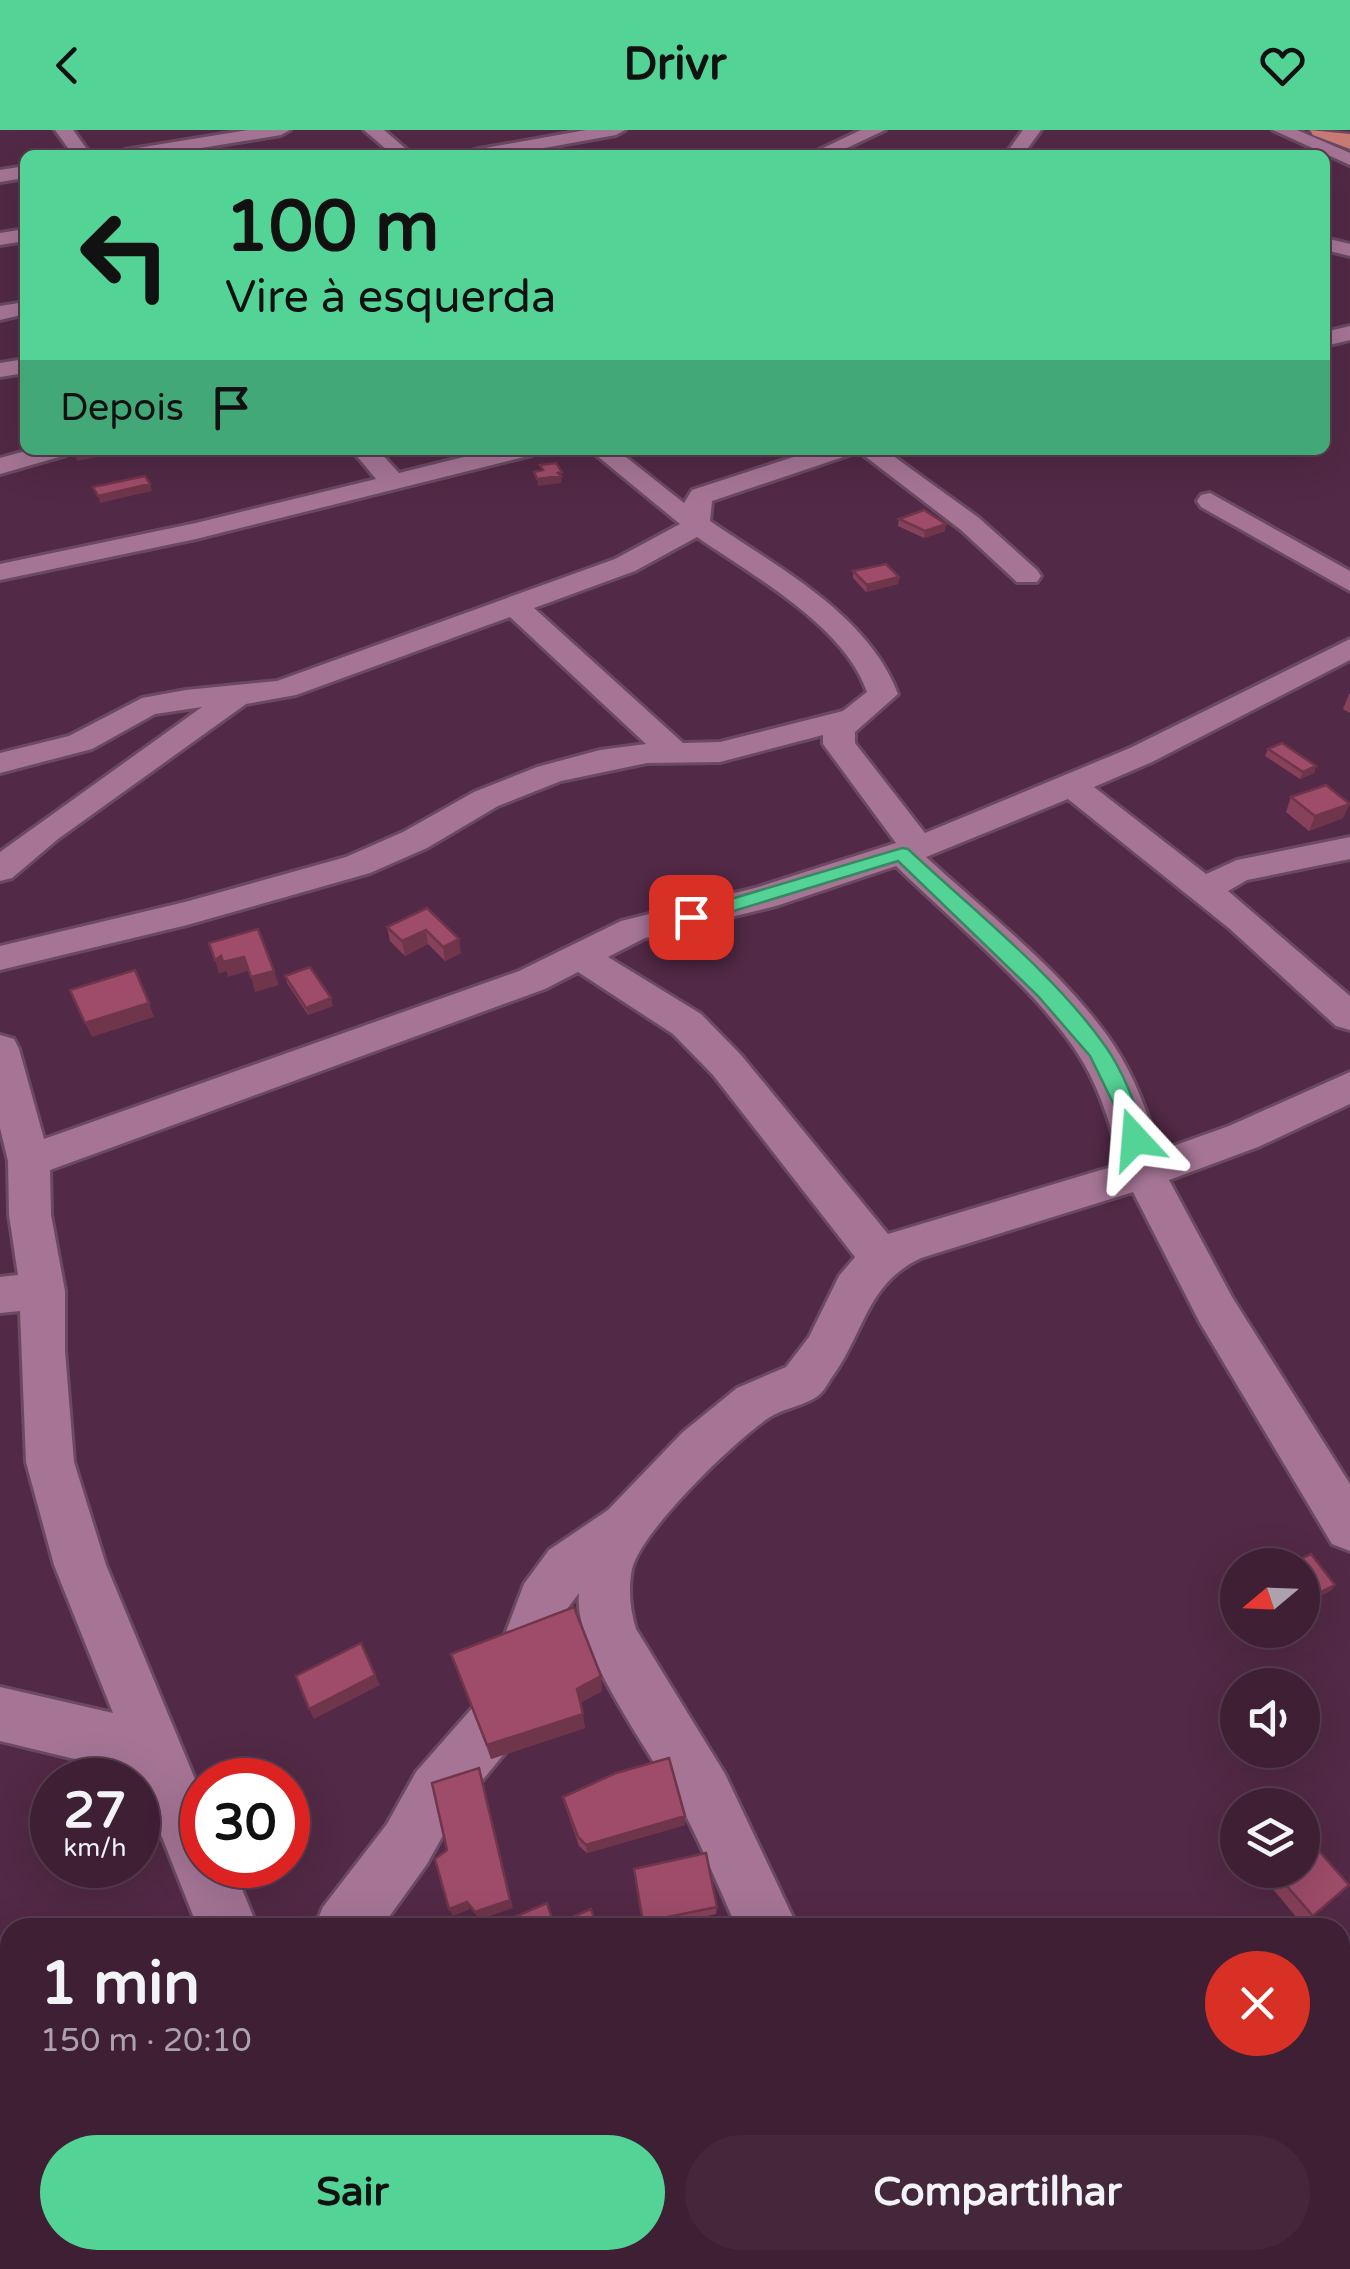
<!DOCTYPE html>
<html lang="pt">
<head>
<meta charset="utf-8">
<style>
  :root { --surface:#3e1f34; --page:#45273c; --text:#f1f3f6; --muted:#ada2ac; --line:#573d4f; --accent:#54d396 }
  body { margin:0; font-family:"Varela Round",sans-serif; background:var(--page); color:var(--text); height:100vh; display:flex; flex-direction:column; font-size:38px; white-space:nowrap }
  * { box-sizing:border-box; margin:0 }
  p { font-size:32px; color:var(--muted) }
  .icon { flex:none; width:55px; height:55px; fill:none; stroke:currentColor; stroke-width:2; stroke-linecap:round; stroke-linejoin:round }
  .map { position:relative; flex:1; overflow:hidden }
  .side { position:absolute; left:0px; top:1788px; width:1350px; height:352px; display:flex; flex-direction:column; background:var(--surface); border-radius:30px 30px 0 0; box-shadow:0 10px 40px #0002,0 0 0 2px var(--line) }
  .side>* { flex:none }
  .guide { position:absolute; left:20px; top:20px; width:1310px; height:305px; border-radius:15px; box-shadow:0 10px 40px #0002,0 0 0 2px var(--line); background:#54d396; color:#111; overflow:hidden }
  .needle { width:65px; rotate:251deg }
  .fabs { position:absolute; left:1220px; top:1418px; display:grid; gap:20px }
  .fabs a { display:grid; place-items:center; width:100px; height:100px; border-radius:50%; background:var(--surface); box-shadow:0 10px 40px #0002,0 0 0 2px var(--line); font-size:50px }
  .speed { position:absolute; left:30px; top:1628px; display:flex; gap:20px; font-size:50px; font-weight:700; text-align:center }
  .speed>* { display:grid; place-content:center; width:130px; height:130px; border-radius:50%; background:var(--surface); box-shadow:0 10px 40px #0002,0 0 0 2px var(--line); line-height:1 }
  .speed small { font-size:25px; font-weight:400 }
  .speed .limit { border:15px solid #d22; background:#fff; color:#111 }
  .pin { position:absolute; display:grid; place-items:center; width:85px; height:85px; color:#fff; margin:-42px; border-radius:20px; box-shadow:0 5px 15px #0006 }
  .me { position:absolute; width:110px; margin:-55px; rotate:341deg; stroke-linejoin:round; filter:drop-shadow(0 0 8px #0008) }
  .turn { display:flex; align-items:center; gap:35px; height:210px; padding:0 40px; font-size:45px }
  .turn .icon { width:130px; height:130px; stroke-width:2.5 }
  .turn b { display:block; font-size:70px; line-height:85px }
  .then { display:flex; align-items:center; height:95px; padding:0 40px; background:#0003; gap:20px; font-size:38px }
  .round { display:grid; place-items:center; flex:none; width:105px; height:105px; border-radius:52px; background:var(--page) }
  .head { display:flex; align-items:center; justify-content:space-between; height:170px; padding:0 40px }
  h1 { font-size:60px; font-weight:800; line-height:75px }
  .button { display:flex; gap:20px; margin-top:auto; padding:20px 40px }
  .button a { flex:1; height:115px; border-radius:60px; background:var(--accent); color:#111; font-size:40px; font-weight:800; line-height:115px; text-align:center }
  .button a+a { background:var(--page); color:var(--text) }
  header { display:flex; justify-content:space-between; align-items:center; height:130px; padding:0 40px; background:var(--accent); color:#111; font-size:45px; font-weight:800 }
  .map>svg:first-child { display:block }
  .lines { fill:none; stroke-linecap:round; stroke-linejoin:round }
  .minor-casing { stroke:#6a4961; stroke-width:6 }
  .major-casing { stroke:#6a4961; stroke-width:5 }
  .minor { fill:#a67596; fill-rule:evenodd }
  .major { fill:#c87b74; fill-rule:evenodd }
  .wall { fill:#88415a }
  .shaded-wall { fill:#6f354a }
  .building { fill:#9e4c69; stroke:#6f354a; stroke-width:2.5 }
  .route { fill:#54d396; stroke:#378962; stroke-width:2.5 }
</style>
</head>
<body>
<header><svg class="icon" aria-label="back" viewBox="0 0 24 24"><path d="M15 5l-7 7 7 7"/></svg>Drivr<svg class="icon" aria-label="heart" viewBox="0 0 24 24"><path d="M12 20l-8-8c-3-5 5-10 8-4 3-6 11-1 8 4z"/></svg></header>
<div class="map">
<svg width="1350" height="2139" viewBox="0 0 1350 2139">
  <rect width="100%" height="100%" fill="#522946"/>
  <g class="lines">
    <g class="minor-casing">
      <path id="minor" d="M55 0H73L91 25H73Z
        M248 0H290L281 5 159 25H116L125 20Z
        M364 0H384L413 25H393Z
        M586 0H625L616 5 505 25H465L474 20Z
        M861 0H885L834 24 826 25 819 20Z
        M1023 0H1041L1023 25H1005Z
        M1273 0H1297L1350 23V35Z
        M25 36V48L0 52V40Z
        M25 99V111L0 115V103Z
        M1325 108 1350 114V126L1325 120Z
        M25 172V184L0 190V176Z
        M1350 196V210L1325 216V202Z
        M25 229V243L0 247V233Z
        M29 320H69L66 325 0 344V328Z
        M352 320H378L399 343 492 320H535L532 325 196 409 0 450V434L196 393 376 349Z
        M590 320H617L684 373 692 360 815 320H852L849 325 712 371 710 391C777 437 868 484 898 564L855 602V613L925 703 1130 618 1350 509V530L1152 632 1094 657 1206 744 1237 730 1350 707V729L1247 750 1228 761 1350 866V900L1336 896 1230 799 1068 669 926 727C989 785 1065 843 1113 914 1135 947 1148 984 1159 1021L1229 996 1350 942V974L1258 1017 1169 1050 1232 1167 1350 1354V1421L1332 1414 1200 1193 1133 1062 921 1128C866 1154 865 1202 832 1247 828 1253 824 1261 819 1265 805 1276 784 1278 770 1287 736 1309 641 1401 632 1439 628 1460 630 1479 636 1499L725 1644 798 1798H737C720 1760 704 1721 685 1684 657 1630 572 1521 579 1463L564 1483 541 1560 519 1606 456 1682 427 1734 381 1798H314L323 1777 387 1694 416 1642 481 1568 524 1454 549 1420 608 1380 683 1302 737 1258 786 1237 809 1207 839 1146 855 1127 713 945 673 904 578 842 545 859 50 1040 51 1085 65 1161V1221L74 1332 106 1435 202 1666V1735H232L258 1798H198L137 1644 0 1611V1557L113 1583 54 1435 26 1332 20 1181 0 1183V1147L18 1145 9 1085 8 1031 0 998V905L14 909 19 919 44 1009 519 841 621 791 755 758 896 713 823 614V605L720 632 647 633 561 651 498 676 427 718 370 743 187 795 0 840V816L185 772 346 727 403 702 474 662 537 637 600 620 646 614 510 487 296 565 246 574 58 709 12 748 0 751V722L202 577 155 584 92 619 0 643V623L69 606 142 568 186 560 277 551 615 429 680 394ZM697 407C753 446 844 495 867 562L843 581 720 612 683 613 534 478 635 441ZM896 736C951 790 1046 868 1083 932 1102 964 1111 998 1121 1034L888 1104 741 925 701 884 608 827 645 808 776 776Z
        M857 320H885L979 388 1037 440 1041 446 1037 452H1017L961 400Z
        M1210 363 1350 441V461L1201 377 1197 371 1201 365Z
        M1350 1850V1912L1340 1915V1853Z
        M326 2130H394L397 2139H329Z
        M839 2130H954L950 2139H840Z"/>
    </g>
    <g class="major-casing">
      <path id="major" d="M1310 0 1350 4V19L1313 5Z"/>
    </g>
    <use href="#minor" class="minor"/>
    <use href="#major" class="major"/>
  </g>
  <path class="wall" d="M899 389 945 401 924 408 898 396Z
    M853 441 899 447 898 454 866 462 853 448Z
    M1349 564H1350V583L1343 579Z
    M1268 619 1316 636 1314 643 1300 649 1265 626Z
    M1291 667 1343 688 1309 701 1286 682Z
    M427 778 461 823 445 831 428 814 405 826 390 811 387 797Z
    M285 846 333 876 308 885 287 853Z
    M451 1524 602 1561 580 1573 585 1598 491 1629Z
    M563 1667 685 1686V1695L587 1723 579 1716 565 1676Z
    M634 1739 717 1777 716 1784 656 1798H643Z
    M1257 1740H1302L1313 1786 1302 1794Z"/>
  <path class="shaded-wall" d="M100 320 102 326 77 331 75 324Z
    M562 342 561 353 538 356 537 349Z
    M150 354 152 361 100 373 98 366Z
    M946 394 945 401 924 408 925 401Z
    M899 447 898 454 866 462 867 455Z
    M1316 636 1314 643 1300 649 1303 642Z
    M1350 674 1343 688 1309 701 1315 686Z
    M426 800 428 814 405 826 402 811Z
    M459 809 461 823 445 831 443 817Z
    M221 826 226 841 219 844 215 830Z
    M244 827 248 841 228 847 223 832Z
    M274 841 279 855 255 862 251 847Z
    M331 868 333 876 308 885 306 878Z
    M149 873 154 887 92 907 85 893Z
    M1335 1455 1331 1461 1302 1474V1471Z
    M375 1545 380 1555 314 1589 309 1579Z
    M601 1546 602 1561 579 1574 577 1559Z
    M583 1584 585 1598 491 1629 487 1615Z
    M482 1647 513 1778 478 1790 475 1782Z
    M685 1686V1695L587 1723 586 1715Z
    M467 1772 470 1779 453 1786 449 1779Z"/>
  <path class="building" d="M73 320H97L75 324Z
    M556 333 562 342 558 343 561 346 537 349 534 342 543 340 540 335Z
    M145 346 150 354 98 366 93 357Z
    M924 380 946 394 925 401 899 389Z
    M886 434 899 447 867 455 853 441Z
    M1282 613 1316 636 1303 642 1268 619Z
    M1326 655 1350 674 1315 686 1291 667Z
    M427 778 459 809 443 817 426 800 402 811 387 797Z
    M258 799 274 841 251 847 244 827 223 832 221 826 215 830 209 813Z
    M310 837 331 868 306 878 285 846Z
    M135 840 149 873 85 893 70 860Z
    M1311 1424 1335 1455 1302 1471V1435H1287Z
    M574 1477 601 1546 577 1559 583 1584 487 1615 451 1524Z
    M361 1513 375 1545 309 1579 296 1546Z
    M669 1628 685 1686 586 1715 578 1707 563 1667 616 1643Z
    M479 1638 510 1770 475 1782 467 1772 449 1779 435 1729 447 1720 432 1653Z
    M1302 1702 1349 1755 1313 1786 1273 1740H1302Z
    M706 1723 717 1777 643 1792 634 1739Z
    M547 1773 554 1795 591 1779 597 1798H489Z"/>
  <path class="route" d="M902 718 908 719C973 780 1055 844 1106 917 1125 944 1137 978 1146 1009L1143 1015H1127L1115 977 1090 926 1038 866 898 731 691 794 681 787 684 783Z"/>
</svg>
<div class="fabs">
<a><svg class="needle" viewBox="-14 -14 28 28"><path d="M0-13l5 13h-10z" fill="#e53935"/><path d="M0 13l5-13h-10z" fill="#ada2ac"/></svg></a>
<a><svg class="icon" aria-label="sound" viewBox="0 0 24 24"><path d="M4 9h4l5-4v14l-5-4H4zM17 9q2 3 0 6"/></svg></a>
<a><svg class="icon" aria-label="layers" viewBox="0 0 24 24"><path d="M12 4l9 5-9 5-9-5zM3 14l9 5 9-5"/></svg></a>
</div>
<div class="speed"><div>27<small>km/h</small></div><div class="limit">30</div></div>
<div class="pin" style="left:691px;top:787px;background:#d93025"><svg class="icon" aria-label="arrive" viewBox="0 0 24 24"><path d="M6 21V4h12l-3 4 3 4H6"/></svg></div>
<svg class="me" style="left:1135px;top:1009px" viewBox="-20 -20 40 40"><path d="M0-17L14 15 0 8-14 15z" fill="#54d396" stroke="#fff" stroke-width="4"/></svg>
<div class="guide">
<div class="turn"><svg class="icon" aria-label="left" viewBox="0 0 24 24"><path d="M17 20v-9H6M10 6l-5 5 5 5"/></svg><div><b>100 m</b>Vire à esquerda</div></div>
<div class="then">Depois<svg class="icon" aria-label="arrive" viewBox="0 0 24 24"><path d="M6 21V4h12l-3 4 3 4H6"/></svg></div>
</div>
<section class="side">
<div class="head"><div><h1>1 min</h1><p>150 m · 20:10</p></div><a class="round" style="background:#d93025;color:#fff"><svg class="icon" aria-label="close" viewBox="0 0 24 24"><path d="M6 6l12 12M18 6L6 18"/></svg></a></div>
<div class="button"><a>Sair</a><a>Compartilhar</a></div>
</section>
</div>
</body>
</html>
